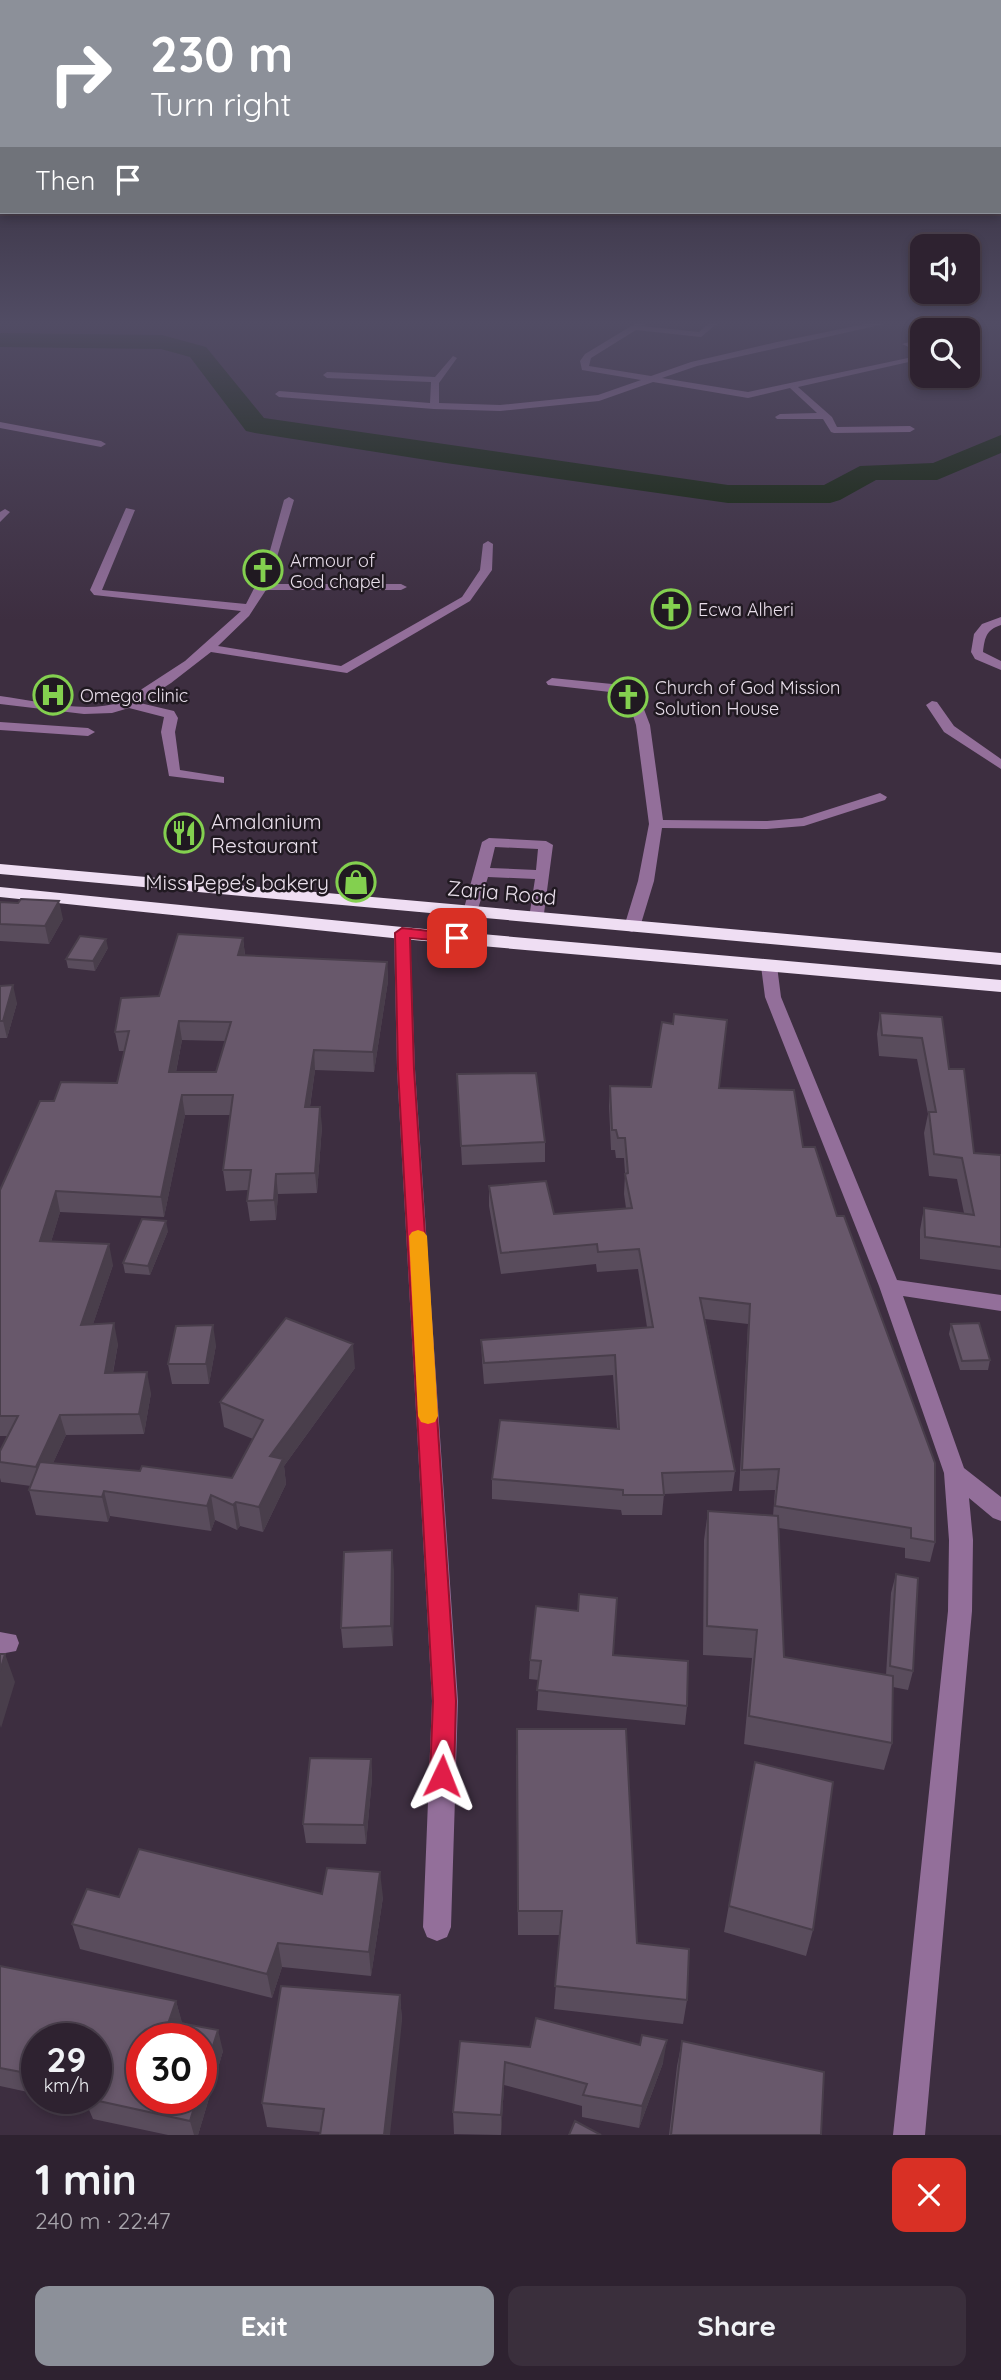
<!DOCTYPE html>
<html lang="en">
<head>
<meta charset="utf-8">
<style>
  :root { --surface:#2e2230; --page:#3a2f3c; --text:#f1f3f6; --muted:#a7a4ab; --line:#493f4c; --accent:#8c9099 }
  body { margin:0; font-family:Quicksand,sans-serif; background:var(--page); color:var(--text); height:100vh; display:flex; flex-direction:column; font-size:26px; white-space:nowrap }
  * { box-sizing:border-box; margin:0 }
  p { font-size:23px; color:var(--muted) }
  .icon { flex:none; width:38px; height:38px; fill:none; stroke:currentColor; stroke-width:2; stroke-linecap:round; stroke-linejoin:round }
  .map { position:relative; height:2135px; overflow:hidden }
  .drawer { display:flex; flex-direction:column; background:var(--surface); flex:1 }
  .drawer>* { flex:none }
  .top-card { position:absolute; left:0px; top:0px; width:1001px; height:214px; box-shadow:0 4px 10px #0003,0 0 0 2px var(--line); background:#8c9099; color:#fff; overflow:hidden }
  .buttons { position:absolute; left:910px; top:234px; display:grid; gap:14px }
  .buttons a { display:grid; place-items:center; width:70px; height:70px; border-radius:14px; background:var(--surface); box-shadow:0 4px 10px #0003,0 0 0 2px var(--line); font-size:35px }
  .speed { position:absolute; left:21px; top:2023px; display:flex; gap:14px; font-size:35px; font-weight:700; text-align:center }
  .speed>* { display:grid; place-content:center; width:91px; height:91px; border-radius:50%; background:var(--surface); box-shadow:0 4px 10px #0003,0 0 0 2px var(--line); line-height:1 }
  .speed small { font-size:18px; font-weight:400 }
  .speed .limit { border:10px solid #d22; background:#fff; color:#111 }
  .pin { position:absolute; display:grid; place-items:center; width:60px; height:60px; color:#fff; margin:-30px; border-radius:14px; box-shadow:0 4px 10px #0006 }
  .me { position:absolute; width:77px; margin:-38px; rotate:2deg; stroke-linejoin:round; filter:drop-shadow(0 0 5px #0008) }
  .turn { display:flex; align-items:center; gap:24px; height:147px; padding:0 35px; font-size:32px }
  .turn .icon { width:91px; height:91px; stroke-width:2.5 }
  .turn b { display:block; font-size:49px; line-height:60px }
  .then { display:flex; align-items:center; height:66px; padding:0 35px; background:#0003; gap:14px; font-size:26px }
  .round { display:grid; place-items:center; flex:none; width:74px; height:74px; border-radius:14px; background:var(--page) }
  .summary { display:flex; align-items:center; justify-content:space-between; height:119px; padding:0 35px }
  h1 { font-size:42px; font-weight:800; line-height:52px }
  .button { display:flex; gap:14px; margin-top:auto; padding:14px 35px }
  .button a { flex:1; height:80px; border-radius:14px; background:var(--accent); color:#fff; font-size:28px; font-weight:800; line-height:80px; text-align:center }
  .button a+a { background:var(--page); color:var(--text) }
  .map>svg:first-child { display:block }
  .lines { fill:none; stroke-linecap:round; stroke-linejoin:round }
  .river { fill:#0b2000; fill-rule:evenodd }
  .minor { fill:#936f9a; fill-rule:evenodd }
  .highway { fill:#efdef3; fill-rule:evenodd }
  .wall { fill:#594c5c; fill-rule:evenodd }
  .shaded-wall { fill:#493e4b }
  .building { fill:#68586b; stroke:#493e4b; stroke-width:2; fill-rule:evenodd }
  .route { fill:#e11d48; stroke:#92132f; stroke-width:2 }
  .slow { fill:#f59e0b }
  .labels { text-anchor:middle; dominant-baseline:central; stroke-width:5; stroke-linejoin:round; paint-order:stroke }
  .far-poi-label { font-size:18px; fill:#e9dfeb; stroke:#201921; text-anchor:start }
  .poi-label { font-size:21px; fill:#e9dfeb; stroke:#201921; text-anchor:start }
  .street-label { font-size:21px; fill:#e9dfeb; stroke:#201921 }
</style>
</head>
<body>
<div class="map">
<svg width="1001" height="2135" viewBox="0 0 1001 2135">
  <rect width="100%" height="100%" fill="#3d2e40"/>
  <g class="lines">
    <path class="river" d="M0 333 162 335 206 347 264 418 728 485H824L860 466 933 463 1001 435V453L937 480H876L840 500 830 503H728L446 463 255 433 246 431 190 357 161 349 0 347Z"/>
    <path class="minor" d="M638 322H648L642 326 699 332 710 322H719L701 337 636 330 591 358 589 366 651 376 691 362 777 342 875 322H893L697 366 662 378 748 392 922 355V359L798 387 832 417 837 427 910 426 915 429 910 432 834 433 831 432 823 419H777L775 417 780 414 817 413 790 388 748 398 653 382 599 401 500 411 434 409 279 397 275 394 279 391 430 403 431 382 327 378 323 375 327 372 435 377 453 356 457 358 439 383V403L500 405 598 395 641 380 582 370 580 361 585 354Z
      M940 322H952L970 331H958Z
      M922 339V343L915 345 922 348V353L902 344Z
      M968 362 975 366 970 385 966 388 962 385 964 376H968Z
      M0 422 101 441 106 444 101 447 0 428Z
      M289 497 294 500 269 584H401L407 587 401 590H266L249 616 218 646 341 666 462 597 480 570 483 544 488 541 493 544 492 570 470 601 347 673 211 652 171 683 140 703 174 711 178 718 175 732 180 770 224 777V783L169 776 161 732 164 717 129 708 112 713 84 714 0 704V696C39 701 84 714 122 702L185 661 241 611 94 595 90 590 126 508 135 510 102 590 246 604 266 565 284 500Z
      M5 509 10 512 0 522V512Z
      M1001 617V625C986 630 985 637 983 652L1001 661V670L975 659 971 652 974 634 982 624Z
      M552 678 622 685 637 691 650 725 663 820 767 821 802 818 880 793 887 797 885 800 804 826 767 829 662 828 654 881 640 927 632 932 626 930 624 927 638 881 649 824 636 725 627 696 619 693 548 685 546 682Z
      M932 701 937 702 954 726 1001 759V769L944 732 926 705Z
      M0 722 88 728 95 732 88 736 0 730Z
      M489 838 546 841 553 845 543 921H531L529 918 535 879 488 877 476 915 471 917 463 912 482 842ZM495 847 538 849 536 870 490 868Z
      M402 928 410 933 415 1069 458 1701 451 1927 447 1937 437 1941 427 1937 423 1927 432 1701 397 1069 394 933Z
      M769 961 777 966 781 997 897 1280 1001 1295V1311L903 1296 964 1468 1001 1497V1521L993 1518 969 1498 973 1540 972 1611 925 2135H893L948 1611 949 1540 944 1473 879 1286 765 997 761 966Z
      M0 1632 16 1635 19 1643 16 1651 0 1654Z"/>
    <path class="highway" d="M0 864 1001 953V965L0 874Z
      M0 887 402 927 1001 980V992L402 939 0 897Z"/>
  </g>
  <path class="wall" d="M0 902 63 919 49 944 0 941Z
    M243 938 245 955 387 962 388 981 374 1072 315 1070 310 1107 322 1126 317 1193 278 1194 276 1220 250 1221 247 1201 248 1190 226 1191 223 1170 230 1115H185L164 1217 60 1212 51 1242 113 1265 93 1324 118 1344 113 1373 151 1393 144 1434 66 1435 53 1463 140 1471 232 1478 253 1439 224 1427 220 1402 355 1368 284 1466 286 1484 263 1532 240 1526 237 1530 215 1520 211 1531 110 1516 108 1522 36 1515 29 1490 31 1486 1 1482 0 1478V1451L7 1436H0V1190L54 1101 117 1083 124 1051H119L115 1032 159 996ZM182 1040 225 1041 216 1072H176Z
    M108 948 95 971 68 968 66 959Z
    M0 986 17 1003 7 1038H0Z
    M880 1013 942 1017 949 1069 974 1153 1001 1155V1270L920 1259V1230L924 1208 964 1213 957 1179 929 1176 924 1133 928 1114 917 1059 879 1056 877 1034Z
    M457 1074 545 1142V1162L462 1165Z
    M610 1086 719 1088 803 1147 935 1542 930 1562 905 1558V1548L779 1528 784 1657 886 1675 891 1593 896 1574 913 1671 908 1690 893 1687 892 1743 884 1770 744 1744 752 1658 703 1655 704 1540 708 1511 773 1516 775 1490 739 1491 748 1324 705 1319 735 1471 732 1491 664 1494 662 1515H622L621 1510 492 1499V1479L617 1428 613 1375 484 1384 482 1360 481 1340 647 1327 638 1269 597 1272 596 1264 501 1274 489 1206V1186L554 1214 626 1208 624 1194 625 1173 624 1158H616L615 1150H611L609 1106Z
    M168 1231 150 1275 125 1273 123 1263Z
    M951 1324 990 1360 988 1370H960L949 1334Z
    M216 1345 209 1384H172L168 1364Z
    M394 1570 393 1646 343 1648 341 1628Z
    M613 1655 687 1706 685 1725 537 1710 539 1680 529 1679 530 1660Z
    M516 1754 637 1943 687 2000 683 2024 554 2009 560 1935H518Z
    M371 1759 372 1778 366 1844 306 1843 303 1824Z
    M755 1762 813 1930 806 1956 724 1932Z
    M322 1894 383 1897 371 1976 282 1967 272 1998 80 1949 72 1924 119 1897Z
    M0 1966 176 2001 182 2024 223 2051 198 2135H168L93 2119 87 2105 57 2098H96V2039H37V2094L0 2086Z
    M400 1995 402 2021 321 2132 267 2127 262 2103Z
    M460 2041 663 2063 639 2128 582 2117V2106L504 2085 501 2135 454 2134 453 2112Z
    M682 2041 821 2135H669L677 2066Z"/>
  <path class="shaded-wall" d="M59 901 63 919 49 944 45 926Z
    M243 938 245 957 238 955Z
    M106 939 108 948 95 971 93 961Z
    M387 962 388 981 374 1072 373 1052Z
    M13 985 17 1003 7 1038 3 1021Z
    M179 1021 182 1040 172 1092 169 1072Z
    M314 1050 315 1070 307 1127 305 1107Z
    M182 1095 185 1115 164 1217 161 1197Z
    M320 1107 322 1126 317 1193 315 1173Z
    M276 1174 278 1194 276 1220 274 1200Z
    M56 1191 60 1212 45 1262 40 1241Z
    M166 1221 168 1231 150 1275 148 1266Z
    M109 1244 113 1265 86 1345 81 1325Z
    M114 1323 118 1344 109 1393 105 1373Z
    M213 1325 216 1345 209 1384 206 1364Z
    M353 1344 355 1368 284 1466 286 1484 263 1532 259 1507 270 1456Z
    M147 1372 151 1393 144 1434 139 1414Z
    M60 1415 66 1435 42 1487 36 1467Z
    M104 1491 110 1516 108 1522 102 1497Z
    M211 1495 215 1520 211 1531 207 1506Z
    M236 1502 240 1526 237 1530 233 1505Z
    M392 1550 394 1570 393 1646 391 1626Z
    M5 1654 15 1682 1 1728 0 1725V1671Z
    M371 1759 372 1778 366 1844 364 1825Z
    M380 1872 383 1897 371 1976 369 1952Z
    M278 1943 282 1967 272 1998 267 1974Z
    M400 1995 402 2021 390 2135H384Z
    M176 2001 182 2022 177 2039 169 2021Z
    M218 2030 223 2051 198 2135H194L190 2121 197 2098H201V2084Z
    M667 2040 663 2063 639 2128 642 2106Z
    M505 2062 504 2085 501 2135V2115Z"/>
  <path class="building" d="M21 899 59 901 45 926 0 924V902L18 903Z
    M178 934 243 938 238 955 387 962 373 1052 314 1050 305 1107H320L315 1173 276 1174 274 1200 247 1201 251 1170H223L233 1095H182L161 1197 56 1191 40 1241 109 1244 81 1325 114 1323 105 1373 147 1372 139 1414 60 1415 36 1467 0 1462V1451L18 1416H0V1190L40 1101H54L61 1082 117 1083 129 1031 115 1032 121 998 159 996ZM179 1021 231 1022 216 1072H169Z
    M80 936 106 939 93 961 66 959Z
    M13 985 3 1021H0V986Z
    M880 1013 942 1017 949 1069H964L974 1153 1001 1155V1247L925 1237 924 1208 974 1215 962 1158 934 1154 929 1112H936L922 1038 882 1035Z
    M674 1014 727 1020 719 1088 794 1090 803 1147H815L837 1216H844L935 1463V1542L911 1538V1528L775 1506 779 1469 742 1470 750 1304 700 1298 735 1471 662 1473 664 1495H623V1490L492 1479 500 1420 619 1429 615 1355 484 1363 481 1340 653 1327 639 1249 598 1252 597 1244 501 1253 489 1186 546 1181 554 1214 632 1208 625 1174 628 1173 625 1138H618L616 1130H612L610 1086 651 1087 662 1022 673 1024Z
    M536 1073 545 1142 461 1146 457 1074Z
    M142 1219 166 1221 148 1266 123 1263Z
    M286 1318 353 1344 270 1456 283 1459 259 1507 236 1502 233 1505 211 1495 207 1506 104 1491 102 1497 29 1490 40 1462 140 1471 142 1466 232 1478 263 1420 220 1402Z
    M979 1323 990 1360 962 1361 951 1324Z
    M213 1325 206 1364H168L176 1326Z
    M708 1511 778 1516 784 1657 893 1676 892 1743 749 1716 757 1630 707 1626Z
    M392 1550 391 1626 341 1628 344 1552Z
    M896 1574 918 1578 913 1671 890 1666Z
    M579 1594 617 1598 613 1655 688 1661 687 1706 537 1690 541 1661 530 1660 536 1606 578 1611Z
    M0 1654H5L0 1671Z
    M517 1729H626L637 1943 689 1949 687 2000 555 1986 562 1911H518Z
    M310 1758 371 1759 364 1825 303 1824Z
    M755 1762 833 1782 813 1930 729 1906Z
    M139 1849 322 1894 327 1868 380 1872 369 1952 278 1943 267 1974 72 1924 87 1889 119 1897Z
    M0 1966 176 2001 169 2021 218 2030 201 2084V2039H142V2098H197L190 2121 85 2098H96V2039H37V2075L0 2068Z
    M281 1986 400 1995 384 2135H320L324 2109 262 2103Z
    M536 2018 640 2045 642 2035 667 2040 642 2106 583 2095 587 2084 505 2062 501 2115 453 2112 460 2041 530 2047Z
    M682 2041 824 2072 821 2135H671Z
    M575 2121 601 2135H569Z"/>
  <linearGradient id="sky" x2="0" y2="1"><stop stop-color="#221923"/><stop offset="0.52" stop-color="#514c64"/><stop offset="1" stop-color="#514c64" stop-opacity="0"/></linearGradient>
  <rect width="1001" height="621" fill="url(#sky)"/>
  <path class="route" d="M402 928 457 934 464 938 457 942 410 938 414 1069 456 1701 454 1776 451 1784 442 1788 433 1784 430 1776 433 1701 398 1069 395 933Z"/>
  <path class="slow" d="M418 1230 424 1232 427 1236 438 1416 435 1422 428 1424 421 1422 418 1416 409 1236 412 1232Z"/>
  <defs>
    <g id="church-ring" transform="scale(2.0125)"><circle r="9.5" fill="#201921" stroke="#83d04f" stroke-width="1.5"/><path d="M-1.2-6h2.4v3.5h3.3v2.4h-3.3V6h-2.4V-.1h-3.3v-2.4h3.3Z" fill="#83d04f"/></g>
    <g id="hospital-ring" transform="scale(2.0125)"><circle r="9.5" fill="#201921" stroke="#83d04f" stroke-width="1.5"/><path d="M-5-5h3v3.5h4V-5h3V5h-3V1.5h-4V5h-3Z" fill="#83d04f"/></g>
    <g id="restaurant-ring" transform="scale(2.0125)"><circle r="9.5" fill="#201921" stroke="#83d04f" stroke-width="1.5"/><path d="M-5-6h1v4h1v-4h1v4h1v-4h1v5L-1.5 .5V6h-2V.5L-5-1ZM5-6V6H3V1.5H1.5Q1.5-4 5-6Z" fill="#83d04f"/></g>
    <g id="shop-ring" transform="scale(2.0125)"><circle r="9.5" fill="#201921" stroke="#83d04f" stroke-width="1.5"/><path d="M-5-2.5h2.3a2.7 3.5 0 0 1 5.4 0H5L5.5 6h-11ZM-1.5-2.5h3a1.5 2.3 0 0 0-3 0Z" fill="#83d04f"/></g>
  </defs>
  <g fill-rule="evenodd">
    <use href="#church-ring" x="263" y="570"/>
    <use href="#church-ring" x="671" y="609"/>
    <use href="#hospital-ring" x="53" y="695"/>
    <use href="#church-ring" x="628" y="697"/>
    <use href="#restaurant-ring" x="184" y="833"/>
    <use href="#shop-ring" x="356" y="882"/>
  </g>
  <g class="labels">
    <g class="far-poi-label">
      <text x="290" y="560">Armour of<tspan x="290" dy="21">God chapel</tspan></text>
      <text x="698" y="609">Ecwa Alheri</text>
      <text x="655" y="687">Church of God Mission<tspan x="655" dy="21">Solution House</tspan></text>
      <text x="80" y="695">Omega clinic</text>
    </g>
    <g class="poi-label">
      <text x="211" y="821">Amalanium<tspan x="211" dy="24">Restaurant</tspan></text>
      <text x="329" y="882" text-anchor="end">Miss Pepe's bakery</text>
    </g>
    <g class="street-label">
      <text transform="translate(502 892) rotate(5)">Zaria Road</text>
    </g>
  </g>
</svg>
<div class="buttons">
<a><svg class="icon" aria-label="sound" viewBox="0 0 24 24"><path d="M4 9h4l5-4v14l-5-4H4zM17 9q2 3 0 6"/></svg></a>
<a><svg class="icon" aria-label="search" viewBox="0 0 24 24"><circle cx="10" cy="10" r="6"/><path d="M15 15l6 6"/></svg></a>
</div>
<div class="speed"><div>29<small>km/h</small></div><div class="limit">30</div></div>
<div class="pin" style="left:457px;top:938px;background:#d93025"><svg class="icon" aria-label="arrive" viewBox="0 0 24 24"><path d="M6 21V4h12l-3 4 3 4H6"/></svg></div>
<svg class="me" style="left:442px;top:1776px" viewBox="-20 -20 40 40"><path d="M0-17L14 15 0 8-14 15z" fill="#e11d48" stroke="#fff" stroke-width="4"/></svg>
<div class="top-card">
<div class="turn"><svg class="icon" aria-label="right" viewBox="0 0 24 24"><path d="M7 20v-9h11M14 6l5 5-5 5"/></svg><div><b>230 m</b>Turn right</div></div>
<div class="then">Then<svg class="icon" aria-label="arrive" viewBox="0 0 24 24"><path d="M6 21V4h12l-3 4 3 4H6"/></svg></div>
</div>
</div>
<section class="drawer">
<div class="summary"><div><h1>1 min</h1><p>240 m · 22:47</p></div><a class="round" style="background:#d93025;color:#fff"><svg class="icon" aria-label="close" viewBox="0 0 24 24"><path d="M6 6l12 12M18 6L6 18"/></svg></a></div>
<div class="button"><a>Exit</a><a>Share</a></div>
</section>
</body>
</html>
